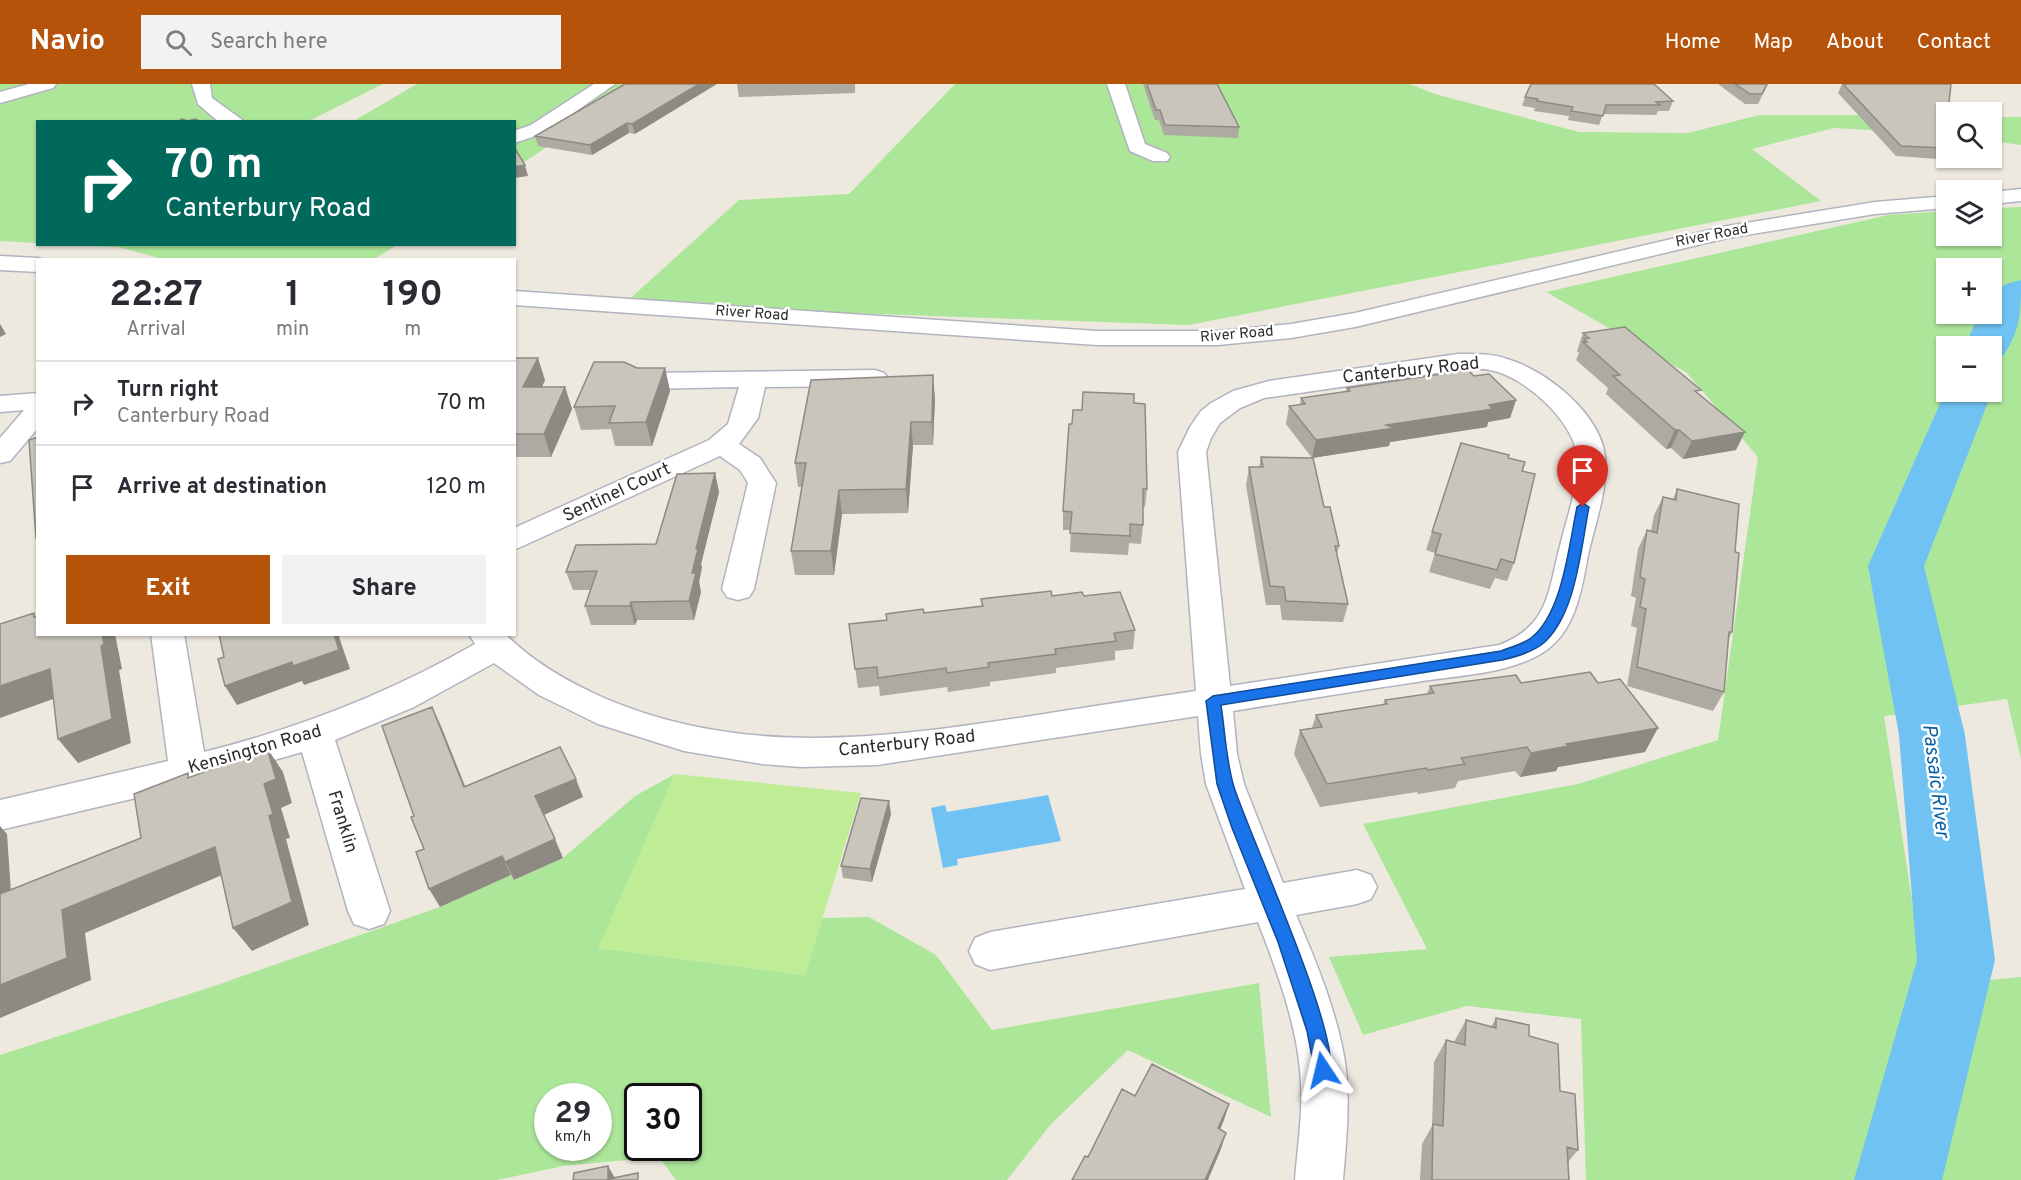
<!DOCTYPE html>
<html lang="en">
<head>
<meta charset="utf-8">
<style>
  :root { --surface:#fff; --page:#f2f2f3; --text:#2b2b33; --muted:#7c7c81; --line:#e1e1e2; --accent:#b45309 }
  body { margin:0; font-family:Overpass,sans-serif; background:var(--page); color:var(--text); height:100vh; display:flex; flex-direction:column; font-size:22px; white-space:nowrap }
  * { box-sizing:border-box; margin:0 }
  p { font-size:20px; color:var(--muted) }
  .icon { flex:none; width:33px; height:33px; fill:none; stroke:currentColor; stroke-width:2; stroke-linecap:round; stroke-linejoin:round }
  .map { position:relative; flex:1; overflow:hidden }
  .side { position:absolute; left:36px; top:174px; width:480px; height:378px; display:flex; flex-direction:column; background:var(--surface); border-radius:0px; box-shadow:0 2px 4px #0004 }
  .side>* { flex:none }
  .top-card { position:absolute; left:36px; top:36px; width:480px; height:126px; border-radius:0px; box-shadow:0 2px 4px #0004; background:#00695c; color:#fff; overflow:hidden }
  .tools { position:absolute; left:1936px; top:18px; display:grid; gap:12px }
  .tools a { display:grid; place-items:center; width:66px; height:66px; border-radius:0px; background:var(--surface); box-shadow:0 2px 4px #0004; font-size:30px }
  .speed { position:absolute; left:534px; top:999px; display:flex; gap:12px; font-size:30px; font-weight:700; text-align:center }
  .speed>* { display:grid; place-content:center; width:78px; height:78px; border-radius:50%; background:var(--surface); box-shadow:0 2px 4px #0004; line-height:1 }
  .speed small { font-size:15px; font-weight:400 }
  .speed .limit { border:3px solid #111; border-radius:9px; background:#fff; color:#111 }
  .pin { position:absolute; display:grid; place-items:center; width:51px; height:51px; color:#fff; margin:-62px -26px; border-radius:50% 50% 50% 0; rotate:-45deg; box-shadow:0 0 6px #0007 }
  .pin .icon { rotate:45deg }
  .me { position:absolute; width:66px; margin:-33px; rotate:350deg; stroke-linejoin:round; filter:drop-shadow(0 0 4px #0008) }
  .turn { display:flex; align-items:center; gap:21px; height:126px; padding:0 30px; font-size:27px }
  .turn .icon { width:78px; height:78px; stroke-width:2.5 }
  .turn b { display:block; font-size:42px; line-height:51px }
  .eta { display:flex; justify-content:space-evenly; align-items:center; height:102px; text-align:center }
  .eta b { font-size:36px; font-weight:700; line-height:42px }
  .button { display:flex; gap:12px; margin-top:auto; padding:12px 30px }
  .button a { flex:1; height:69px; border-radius:0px; background:var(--accent); color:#fff; font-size:24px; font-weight:700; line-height:69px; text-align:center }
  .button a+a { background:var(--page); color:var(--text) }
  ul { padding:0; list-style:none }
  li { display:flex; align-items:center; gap:18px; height:84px; padding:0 30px; border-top:2px solid var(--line) }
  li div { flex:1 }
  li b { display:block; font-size:22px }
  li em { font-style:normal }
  header { display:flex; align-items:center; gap:36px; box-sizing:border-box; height:84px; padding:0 30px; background:var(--accent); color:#fff }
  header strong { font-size:28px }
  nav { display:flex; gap:33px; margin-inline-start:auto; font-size:21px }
  .search { width:420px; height:54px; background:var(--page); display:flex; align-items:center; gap:15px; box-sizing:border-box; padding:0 21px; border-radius:0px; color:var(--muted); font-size:22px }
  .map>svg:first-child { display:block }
  .green { fill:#ace699; fill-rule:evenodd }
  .pitch { fill:#bfed95 }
  .water { fill:#6fc2f2 }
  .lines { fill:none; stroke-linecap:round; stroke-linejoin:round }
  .river { fill:#6fc2f2; fill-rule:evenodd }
  .minor-casing { stroke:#b2b3c0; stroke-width:3 }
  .minor { fill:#fff; fill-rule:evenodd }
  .wall { fill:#ada9a3 }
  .shaded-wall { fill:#8d8a84 }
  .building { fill:#c9c5bd; stroke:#8d8a84; stroke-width:1.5 }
  .route { fill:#1a73e8; stroke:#114b97; stroke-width:1.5 }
  .labels { text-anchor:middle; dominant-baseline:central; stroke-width:5; stroke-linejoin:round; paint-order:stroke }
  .far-street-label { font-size:15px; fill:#2c2c2c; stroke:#fff }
  .street-label { font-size:18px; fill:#2c2c2c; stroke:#fff }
  .water-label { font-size:20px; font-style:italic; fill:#0a5fa2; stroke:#fff }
</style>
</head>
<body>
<header>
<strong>Navio</strong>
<div class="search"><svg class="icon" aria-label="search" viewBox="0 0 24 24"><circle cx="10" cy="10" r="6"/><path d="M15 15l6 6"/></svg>Search here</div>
<nav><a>Home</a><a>Map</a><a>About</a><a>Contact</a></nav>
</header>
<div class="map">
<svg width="2021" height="1096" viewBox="0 0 2021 1096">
  <rect width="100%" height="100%" fill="#eee9de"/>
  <path class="green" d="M0 0H383L309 37 38 38 37 159 0 157Z
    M417 0H643L515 84 514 38H352Z
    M955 0H1410L1435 10 1579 48 1688 49 1759 31H1947V51L1834 44 1752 65 1821 117 1189 241 623 221 739 116 849 110Z
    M1992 33H2021V61L1992 57Z
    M2021 123V675L2007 615 1884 632 1925 902 2021 893V1096H1586L1581 935 1467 922 1363 951 1329 873 1427 865 1363 740 1578 700 1718 656 1758 373 1687 289 1546 208 1888 131 1947 127V152H1992V124ZM1947 184H1992V230H1947ZM1947 262H1992V308H1947Z
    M67 161 397 160V161L374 175 167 176 118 163Z
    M675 690 599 864 805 891 822 834 869 833 936 871 992 946 1259 899 1271 1033 1128 966 1051 1040 1007 1096H676L659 1073 563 1082 497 1096H0V971L214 902 440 823 511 791 515 796 563 774 635 712ZM548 1012H598V1064H548ZM638 1012H688V1064H638Z"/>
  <path class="pitch" d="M675 690 861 709 805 891 598 864Z"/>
  <path class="water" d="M1048 711 1061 757 957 775 958 781 943 784 931 724 945 721 947 728Z"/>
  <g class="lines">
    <path class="river" d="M2021 196C2021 226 2021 246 2003 272L1992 274V262H1965L1979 230H1992V211L2006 200Z
      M1947 304V308H1992L1924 482 1965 651 1995 876 1942 1096H1854L1917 876 1899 651 1868 482Z"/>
    <g class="minor-casing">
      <path id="minor" d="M29 0H56L53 4 0 19V8Z
        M192 0H210L212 14 245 38H219L198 20Z
        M594 0H615L545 49 514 59V47L531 41Z
        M1107 0H1125L1145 60 1167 69 1170 73 1167 77H1153L1130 67Z
        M2021 105V117L1992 120V108Z
        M1947 112V124L1875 130 1727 154 1355 243 1291 254 1218 261H1097L514 221V207L1097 247H1218L1291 240 1355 229 1727 142 1875 118Z
        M0 172 38 174 43 176H38V188L0 186Z
        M1458 270C1475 270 1491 269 1507 275 1546 286 1601 330 1605 373 1608 406 1595 440 1588 471 1582 504 1576 544 1548 565 1512 591 1458 591 1417 598 1355 607 1294 617 1233 627L1237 670 1244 700 1283 799 1357 786 1371 791 1377 803 1371 815 1357 820 1296 831C1317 879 1339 933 1346 985 1350 1022 1346 1059 1343 1096H1295C1298 1059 1304 1022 1300 985 1295 935 1276 884 1258 838L990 886 975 880 969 867 975 854 990 848 1245 805 1206 700 1201 670 1198 632 877 681 801 683 762 680 684 667 598 640 539 611 494 579 414 623 335 656 390 827 384 840 369 845 354 840 348 827 302 668 174 705 0 746V716L168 677 151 550H184L204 668C300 644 389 609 475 560L469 550H505C533 578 568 598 604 614 742 673 881 655 1025 633 1082 624 1139 615 1196 607L1178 368 1190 343 1201 327 1211 319 1233 307 1269 297ZM1458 286C1468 285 1480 284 1490 286 1524 292 1574 337 1577 372 1579 402 1567 433 1560 462 1548 508 1549 542 1499 561L1230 602 1206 368 1211 354 1220 339 1240 324 1264 314Z
        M875 286 884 289 888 294 884 299 875 302 765 303 758 334 739 360 760 374 776 399 754 505 749 513 738 516 727 513 722 505 748 399 740 386 720 372 514 466V444L709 356 728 340 739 303 643 305 634 302 630 297 634 292 643 289Z
        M38 309V344L10 377 0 379V354L24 326 0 328V312Z"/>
    </g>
    <use href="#minor" class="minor"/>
  </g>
  <path class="wall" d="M625 0 635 50 629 49 592 71 538 62 535 52Z
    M737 0H855V9L739 13Z
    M1143 0H1217L1239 43 1238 54 1164 51 1159 36H1155Z
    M1718 0H1768L1758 20H1745Z
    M1842 0H1951L1944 64 1938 75 1896 72 1838 9Z
    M1525 13 1673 17 1669 27H1658L1656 31 1603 30 1599 41 1568 36 1569 32 1534 27 1535 24 1522 22Z
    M1583 249 1699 310 1736 366 1683 375 1671 364 1666 365 1606 310 1608 304 1576 276 1579 269 1577 267Z
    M514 274 545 296 542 303H565L572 325 551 373H515Z
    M665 284 670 307 652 362H615L611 345 581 346 574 323Z
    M1474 292 1516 316 1510 334 1488 338 1487 343 1390 358 1389 362 1312 374 1286 340 1289 322 1300 321 1301 314 1346 308 1347 304Z
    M935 314 933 361H913L908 429 842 430 834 491H795L791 467 802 403H798L795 379Z
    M1134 319 1147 405 1145 423H1143V441L1141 460 1129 459 1128 471 1070 468 1071 446H1063V427L1072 340 1082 326Z
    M1461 359 1508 374 1522 387 1514 479 1507 497 1495 494 1490 505 1429 488 1435 469 1426 466Z
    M1261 373 1324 423 1339 462 1337 470 1348 520 1343 538 1282 536 1280 521H1266L1246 401 1249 383H1259Z
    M715 389 719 408 701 480 702 483 699 498 701 508 694 536H637L635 541H591L585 522 591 506H573L566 488 656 460Z
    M1677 405 1735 468 1732 548 1729 554 1724 608 1713 627 1627 602 1637 544 1631 542 1636 514 1631 512 1638 465 1647 446 1651 447 1654 431 1663 413 1673 415Z
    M1052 512H1084L1135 546 1133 565 1115 567V576L1056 584V589L990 598V602L948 608 947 603 880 612 879 602 858 604 849 540 887 536 924 529 982 522 981 515Z
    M1521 599 1645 668 1558 683 1556 687 1520 693 1515 687 1458 697 1455 704 1418 710 1417 708 1320 723 1294 670 1300 646 1312 644 1316 631 1383 621 1385 616 1427 610 1430 602Z
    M891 730 872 798 843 794 841 782Z
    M1496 934 1529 952 1560 1007 1578 1066 1568 1078 1569 1096H1420L1422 1060 1432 1042 1434 978 1446 956 1454 958 1466 936 1491 943Z"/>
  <path class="shaded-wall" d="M699 0H717L635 50 632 40Z
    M627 39 629 49 592 71 590 61Z
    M525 81 528 92 514 94V83Z
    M0 240 6 250 0 253Z
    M538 274 545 296 531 326 523 303Z
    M665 284 670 307 652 362 646 338Z
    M933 291 935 314 933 361 932 338Z
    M565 303 572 325 551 373 544 350Z
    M1516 316 1510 334 1488 338 1487 343 1390 358 1389 362 1312 374 1316 356 1489 321Z
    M911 338 913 361 908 429 906 405Z
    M1675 346H1679L1671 364 1666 365Z
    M1745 348 1736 366 1683 375 1692 357Z
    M715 389 719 408 701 480 702 483 699 498 701 508 694 536 689 517 692 489 696 465Z
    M839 406 842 430 834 491 831 467Z
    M631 518 637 536 635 541 630 522Z
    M102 550H115L122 585 119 586 131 659 78 679 58 655 101 562Z
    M334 550H344L339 553 350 585 304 601 302 597 237 621 225 602Z
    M50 585 70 609 0 634V602Z
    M432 623 441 642 473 722 464 703Z
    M1658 644 1645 668 1558 683 1556 687 1520 693 1531 669 1566 660Z
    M267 664 283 688 292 719 281 724 290 754 286 755 309 841 252 867 233 844 269 732 264 700Z
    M576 695 583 713 544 731 535 712Z
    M889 717 891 730 872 798 870 785Z
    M0 742 7 750 13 838 0 826Z
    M555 755 563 774 514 796 505 778Z
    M215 763 234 786 85 849 91 896 0 934V901L62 826Z
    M502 772 511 791 440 823 429 805Z
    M1229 1020 1224 1036 1214 1060 1218 1044Z
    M1226 1049 1221 1065 1208 1096H1205Z
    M608 1082 616 1096 608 1095Z"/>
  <path class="building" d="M625 0H699L632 40 627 39 590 61 535 52Z
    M1147 0H1217L1239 43 1165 41 1160 26H1156Z
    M1531 0H1654L1673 17 1656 18 1660 21H1606L1603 32 1571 27 1573 23 1537 17 1538 15 1525 13Z
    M1735 0H1767L1762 10H1750Z
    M1843 0H1951L1948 28H1947L1944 64 1901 62Z
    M182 35 188 37 195 35 202 38H176Z
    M514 63 525 81 514 83Z
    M1625 243 1701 306 1695 307 1745 348 1692 357 1679 346H1675L1613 292 1620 291 1583 258H1587L1584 255 1589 254 1583 249Z
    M514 274H538L523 303H565L544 350H514Z
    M594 278H624L637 284H665L646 338 609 339 615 322 574 323Z
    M1468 286 1474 292 1489 290 1516 316 1489 321 1493 325 1386 341 1394 344 1316 356 1289 322 1305 320 1301 314 1350 307 1347 304Z
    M933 291 932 338H911L906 405 839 406 831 467H791L806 379H795L811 296Z
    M1083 308 1134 310V319L1145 320 1147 405H1143V441L1130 440V452L1070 449 1072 428 1063 427 1069 340H1072L1073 326H1082Z
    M38 353V454H36L29 356Z
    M1461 359 1509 371 1508 374 1525 378 1522 387 1535 390 1514 479 1501 475 1497 486 1435 470 1441 450 1432 448Z
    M1261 373 1313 374 1324 423H1330L1339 462H1335L1348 520 1286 517 1284 503 1270 502 1249 383H1263Z
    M715 389 696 465H698L692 489H696L689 517 631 518 630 522H585L597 487 566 488 576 461 656 460 677 390Z
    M1677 405 1739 420 1735 468 1739 469 1732 548H1729L1724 608 1637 583 1646 525 1640 523 1645 495 1640 493 1647 446 1657 449 1663 413 1676 416Z
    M1051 507 1052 512 1082 508 1084 512 1120 508 1135 546 1114 549 1116 557 1055 565 1056 570 988 579 989 583 947 589 946 584 878 594 877 583 855 585 849 540 887 536 886 530 923 525 924 529 983 522 981 515Z
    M34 529V533L38 532V550H102L104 560 101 562 112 635 58 655 50 585 0 602V540Z
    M219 550H334L339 566 293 582 292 578 225 602 218 575 224 573Z
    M1590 588 1598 599 1620 595 1658 644 1566 660 1568 662 1531 669 1527 663 1461 674 1465 680 1428 686 1426 684 1327 700 1300 646 1322 643 1316 631 1387 620 1385 616 1434 609 1430 602 1516 591 1521 599Z
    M432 623 464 703 560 663 576 695 535 712 555 755 505 778 502 772 429 805 416 768 424 765 411 733 414 732 382 642Z
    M267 664 276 695 264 700 273 730 269 732 292 818 233 844 215 763 62 826 67 874 0 901V810L141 754 134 710 188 689V694Z
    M861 714 889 717 870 785 841 782Z
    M1496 934 1529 941V952L1558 960 1560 1007 1575 1010 1578 1066 1567 1063 1569 1096H1432L1433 1040 1443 1042 1446 956 1465 961 1466 936 1496 944Z
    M1152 980 1229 1020 1218 1044 1226 1049 1205 1096H1072L1085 1072 1088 1073 1122 1005 1135 1012Z
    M608 1082V1095L638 1089V1096H573L574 1089Z"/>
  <path class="route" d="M1583 419 1589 423C1581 463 1576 534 1541 561 1530 569 1515 573 1502 576L1221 621C1225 647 1226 677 1234 703 1249 751 1345 957 1329 993L1323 995 1316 993 1307 947 1278 858 1232 744 1217 700 1206 617 1213 612 1501 567C1511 563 1523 560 1531 554 1563 529 1569 460 1577 423Z"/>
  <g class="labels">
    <g class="far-street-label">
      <text transform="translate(1712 152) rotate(-11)">River Road</text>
      <text transform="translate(752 230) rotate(4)">River Road</text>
      <text transform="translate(1237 251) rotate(-5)">River Road</text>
    </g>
    <g class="street-label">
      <text transform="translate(1411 287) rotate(-6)">Canterbury Road</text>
      <text transform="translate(617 409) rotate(-25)">Sentinel Court</text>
      <text transform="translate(907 660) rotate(-6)">Canterbury Road</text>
      <text transform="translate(255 666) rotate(-16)">Kensington Road</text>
      <text transform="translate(342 738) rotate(73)">Franklin</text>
    </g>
    <g class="water-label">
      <text transform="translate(1935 697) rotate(83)">Passaic River</text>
    </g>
  </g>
</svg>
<div class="tools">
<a><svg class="icon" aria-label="search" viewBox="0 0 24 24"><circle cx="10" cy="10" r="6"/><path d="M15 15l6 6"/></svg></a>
<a><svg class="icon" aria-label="layers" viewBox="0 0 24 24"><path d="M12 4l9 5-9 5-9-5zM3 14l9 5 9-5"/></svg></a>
<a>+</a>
<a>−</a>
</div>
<div class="speed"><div>29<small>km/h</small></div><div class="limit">30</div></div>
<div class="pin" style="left:1583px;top:423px;background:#d93025"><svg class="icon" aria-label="arrive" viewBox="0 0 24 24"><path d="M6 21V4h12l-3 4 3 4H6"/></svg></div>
<svg class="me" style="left:1323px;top:986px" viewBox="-20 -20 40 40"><path d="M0-17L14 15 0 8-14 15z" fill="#1a73e8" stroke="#fff" stroke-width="4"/></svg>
<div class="top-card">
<div class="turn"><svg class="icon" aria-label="right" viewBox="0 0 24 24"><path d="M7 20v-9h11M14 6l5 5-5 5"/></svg><div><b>70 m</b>Canterbury Road</div></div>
</div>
<section class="side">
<div class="eta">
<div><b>22:27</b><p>Arrival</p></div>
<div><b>1</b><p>min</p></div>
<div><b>190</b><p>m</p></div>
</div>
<ul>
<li><svg class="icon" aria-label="right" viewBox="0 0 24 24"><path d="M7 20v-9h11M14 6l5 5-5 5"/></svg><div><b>Turn right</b><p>Canterbury Road</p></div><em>70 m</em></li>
<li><svg class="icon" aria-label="arrive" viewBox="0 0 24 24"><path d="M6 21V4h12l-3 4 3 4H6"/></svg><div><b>Arrive at destination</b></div><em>120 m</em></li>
</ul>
<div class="button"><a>Exit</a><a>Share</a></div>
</section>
</div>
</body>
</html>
